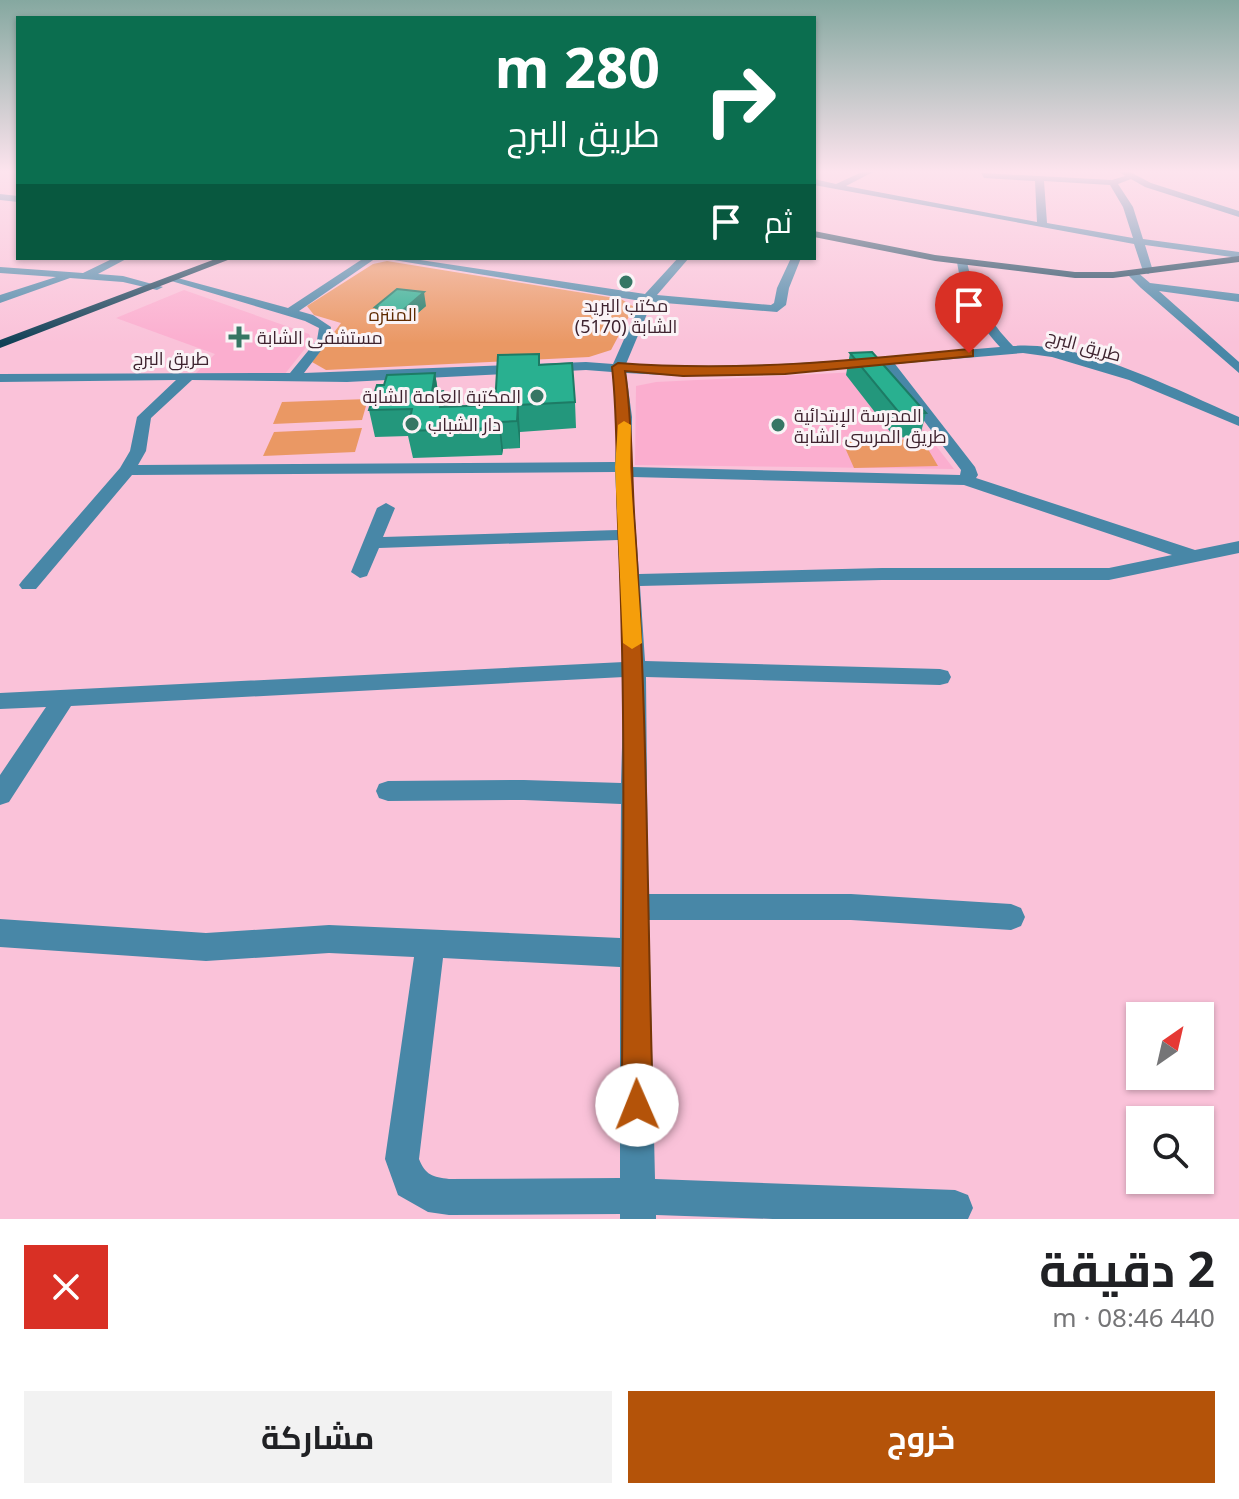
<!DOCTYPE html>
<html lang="ar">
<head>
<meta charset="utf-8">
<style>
  :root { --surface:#fff; --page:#f2f2f2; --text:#202124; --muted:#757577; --accent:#b45309 }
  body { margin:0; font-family:"Noto Sans",Cairo,sans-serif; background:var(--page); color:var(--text); direction:rtl; height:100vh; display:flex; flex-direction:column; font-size:30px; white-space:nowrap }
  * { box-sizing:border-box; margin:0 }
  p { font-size:26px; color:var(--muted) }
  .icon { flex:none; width:44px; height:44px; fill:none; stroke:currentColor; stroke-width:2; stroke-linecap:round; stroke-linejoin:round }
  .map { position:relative; height:1219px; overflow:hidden; direction:ltr }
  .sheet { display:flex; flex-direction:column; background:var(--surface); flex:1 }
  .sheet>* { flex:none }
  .top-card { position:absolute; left:16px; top:16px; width:800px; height:244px; border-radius:0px; box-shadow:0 2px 6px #0004; direction:rtl; background:#0b6e4f; color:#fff; overflow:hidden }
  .needle { width:52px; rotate:34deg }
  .controls { position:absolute; left:1126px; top:1002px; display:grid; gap:16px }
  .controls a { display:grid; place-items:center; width:88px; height:88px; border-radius:0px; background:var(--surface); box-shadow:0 2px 6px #0004; font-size:40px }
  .pin { position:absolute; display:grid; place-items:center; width:68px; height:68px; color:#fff; margin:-82px -34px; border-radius:50% 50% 50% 0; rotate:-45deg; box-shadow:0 0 8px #0007 }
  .pin .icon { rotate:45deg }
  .me { position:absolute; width:88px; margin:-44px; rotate:359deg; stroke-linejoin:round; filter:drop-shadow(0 0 6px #0008) }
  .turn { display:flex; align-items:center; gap:28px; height:168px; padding:0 24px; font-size:36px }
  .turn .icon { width:104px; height:104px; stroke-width:2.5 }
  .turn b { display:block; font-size:56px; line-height:68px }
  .then { display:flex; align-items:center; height:76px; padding:0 24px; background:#0003; gap:16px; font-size:30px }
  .round { display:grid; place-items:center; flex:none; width:84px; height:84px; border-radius:0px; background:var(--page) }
  .summary { display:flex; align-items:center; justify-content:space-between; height:136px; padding:0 24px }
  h1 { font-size:48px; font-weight:700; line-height:60px }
  .button { display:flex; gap:16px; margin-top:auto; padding:16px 24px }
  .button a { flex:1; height:92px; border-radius:0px; background:var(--accent); color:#fff; font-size:32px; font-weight:700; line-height:92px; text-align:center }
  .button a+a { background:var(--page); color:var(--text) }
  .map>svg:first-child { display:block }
  .built { fill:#fbaecf }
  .green { fill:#ea9864 }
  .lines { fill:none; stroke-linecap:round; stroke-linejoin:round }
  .minor { fill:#4887a7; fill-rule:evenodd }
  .major { fill:#114056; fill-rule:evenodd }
  .wall { fill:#23977c }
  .shaded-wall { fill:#1d7b65 }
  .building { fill:#29b090; stroke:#1d7b65; stroke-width:2 }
  .route { fill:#b45309; stroke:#753606; stroke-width:2 }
  .slow { fill:#f59e0b }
  .poi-dot { fill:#367664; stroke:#faf3f6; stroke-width:3 }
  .labels { text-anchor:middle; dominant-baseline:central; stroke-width:6; stroke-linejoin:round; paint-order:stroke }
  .far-poi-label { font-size:18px; fill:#3e232f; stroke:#faf3f6; text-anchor:start }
  .far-park-label { font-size:18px; fill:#5e2a00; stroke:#faf3f6 }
  .far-street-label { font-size:18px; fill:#3e232f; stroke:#faf3f6 }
</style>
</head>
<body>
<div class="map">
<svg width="1239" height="1219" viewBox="0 0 1239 1219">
  <rect width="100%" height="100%" fill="#fac2d9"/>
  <path class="built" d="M184 290 309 334 312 340 280 380 190 379 215 354 116 318Z
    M878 371 954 469 635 465 636 386 656 382Z"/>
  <path class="green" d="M387 261 621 299 634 307 611 350 589 357 326 370 312 362 341 323 314 315 307 306 373 264Z
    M368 399 362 420 273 424 282 402Z
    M362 428 355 452 263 456 274 432Z
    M922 439 938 466 854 468 842 441Z"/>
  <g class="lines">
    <path class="minor" d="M862 172H873L846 186 1037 222 1035 181 984 178 981 173 1112 180 1125 176 1120 172H1130L1151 183 1239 211V217L1145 187 1131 179 1118 184 1133 207 1143 239 1239 252V258L1145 245 1153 271 1148 274 1143 271 1134 244 814 185V179L836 184ZM1044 181 1110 185 1123 207 1133 238 1047 223Z
      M0 194 18 196V202L0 200Z
      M114 258H128L98 274 123 276 163 287 157 290 123 282 70 278 0 303V295L56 277 0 273V267L83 273Z
      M364 258H376L299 311 313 315 331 327 329 340 304 373 586 362 613 364 641 301 382 258H407L645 294 678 258H689L657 295 771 305 774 303 777 288 791 258H801L789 288 786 305 777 312 652 302 626 364C751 372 875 357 1000 347 977 322 962 296 957 262L962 259 967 262C974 296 989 321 1013 346 1081 340 1177 390 1239 417V426L1129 380 1052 357 1023 353 895 364 975 467 978 475 976 478 1195 550 1239 541V553L1109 580H882L640 586 645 661 940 669 948 671 951 677 948 683 940 685 646 677 648 894H851L1011 904 1021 908 1025 917 1021 926 1011 930 851 920H649L655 1179 955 1190 968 1195 973 1208 968 1219H773L656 1215V1219H620V1214L449 1215 428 1212 398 1195 385 1159 414 957 329 953 206 961 0 947V919L206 933 329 925 620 938 621 804 524 800 388 801 379 798 376 791 379 784 388 781 524 780 621 783 624 677 71 706 9 802 0 805V775L46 707 0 709V693L624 662 618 540 379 548 367 576 360 578 351 572 377 508 386 503 395 508 383 537 618 530 615 472 132 475 36 589H22L19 585 22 581 120 468 130 451 137 417 176 380 0 382V374L290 373 317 340 319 328 305 321 168 280 174 277 288 308ZM882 365 961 470 960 475 631 467 632 417 626 373 683 376 756 375ZM586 370 612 372 618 417 615 462 138 465 146 451 151 418 192 380 347 382ZM632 477 964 485 1172 555 1109 568H882L639 574ZM443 958 620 967V1178L449 1179C433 1177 425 1175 419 1159Z
      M1128 271H1136L1150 283 1239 294V302L1159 291 1239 362V373L1141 288 1128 275Z"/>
    <path class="major" d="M814 231 935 255 1075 272H1113L1239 256V262L1113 278H1075L935 261 814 237Z
      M218 258H233L0 348V340Z"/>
  </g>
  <path class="wall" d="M426 306 405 324 377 321 375 307Z
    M850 353 926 413 920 436 895 438 846 375Z
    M540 365 575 402 576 428 520 432V448L503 449 502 455 413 458 408 436 375 437 369 410 384 385 435 373 438 391 445 406 495 405Z"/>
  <path class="shaded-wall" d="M424 292 426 306 405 324 402 311Z
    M435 373 439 399 432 392Z
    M443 391 447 418 440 407Z
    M518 405 520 432V448L517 421Z
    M500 422 503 449 502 455 499 428Z"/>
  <path class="building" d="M397 289 424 292 402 311 375 307Z
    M872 352 926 413 901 415 850 353Z
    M539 354V365L572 363 575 402 518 405 517 421 500 422 499 428 407 431 412 409 369 410 377 385H384L387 375 435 373 432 392 443 391 440 407 495 405 498 355Z"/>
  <linearGradient id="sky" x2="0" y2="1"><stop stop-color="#85a8a0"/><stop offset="0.5" stop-color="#fde4ee"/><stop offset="1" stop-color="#fde4ee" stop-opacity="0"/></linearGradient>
  <rect width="1239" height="343" fill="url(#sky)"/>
  <path class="route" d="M969 349 973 350V356L785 374 683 376 625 371C633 423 631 476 635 528 648 720 647 913 653 1105L648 1115 637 1120 627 1115 622 1105C622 911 627 717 618 524 616 471 618 419 612 367L618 363C737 372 850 361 969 349Z"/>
  <path class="slow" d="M624 421 631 425 630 467 642 643 632 649 623 643 615 467 618 425Z"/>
  <g class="poi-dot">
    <circle cx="626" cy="282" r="8"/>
    <path d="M235 325h8v8h8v8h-8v8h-8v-8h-8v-8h8z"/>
    <circle cx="537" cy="396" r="8"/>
    <circle cx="412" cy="424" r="8"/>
    <circle cx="778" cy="425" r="8"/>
  </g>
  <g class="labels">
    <g class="far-poi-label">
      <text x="626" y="305" text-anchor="middle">مكتب البريد<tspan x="626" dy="21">الشابة (5170)</tspan></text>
      <text x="257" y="337">مستشفى الشابة</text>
      <text x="521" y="396" text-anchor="end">المكتبة العامة الشابة</text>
      <text x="794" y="415">المدرسة الإبتدائية<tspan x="794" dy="21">طريق المرسى الشابة</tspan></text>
      <text x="428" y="424">دار الشباب</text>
    </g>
    <g class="far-park-label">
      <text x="393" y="314">المنتزه</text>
    </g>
    <g class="far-street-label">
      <text transform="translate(1084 345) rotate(15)">طريق البرج</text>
      <text x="171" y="358">طريق البرج</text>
    </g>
  </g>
</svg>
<div class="controls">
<a><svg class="needle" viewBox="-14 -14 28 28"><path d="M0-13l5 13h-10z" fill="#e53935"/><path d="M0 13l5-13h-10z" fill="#757577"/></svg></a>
<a><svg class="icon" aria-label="search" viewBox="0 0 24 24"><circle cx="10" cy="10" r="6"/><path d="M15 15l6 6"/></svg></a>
</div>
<div class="pin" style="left:969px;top:353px;background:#d93025"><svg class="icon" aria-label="arrive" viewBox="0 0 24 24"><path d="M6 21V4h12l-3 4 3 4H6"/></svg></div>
<svg class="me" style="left:637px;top:1105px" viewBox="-20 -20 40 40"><circle r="19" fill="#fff"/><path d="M0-13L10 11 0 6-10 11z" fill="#b45309"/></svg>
<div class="top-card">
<div class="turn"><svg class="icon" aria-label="right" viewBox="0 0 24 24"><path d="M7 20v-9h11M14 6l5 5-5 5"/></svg><div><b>280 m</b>طريق البرج</div></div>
<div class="then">ثم<svg class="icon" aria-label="arrive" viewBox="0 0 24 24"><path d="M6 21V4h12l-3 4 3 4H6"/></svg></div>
</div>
</div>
<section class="sheet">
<div class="summary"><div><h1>2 دقيقة</h1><p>440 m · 08:46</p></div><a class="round" style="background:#d93025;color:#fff"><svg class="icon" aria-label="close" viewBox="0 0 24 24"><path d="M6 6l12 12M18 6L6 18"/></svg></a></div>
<div class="button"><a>خروج</a><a>مشاركة</a></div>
</section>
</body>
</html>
